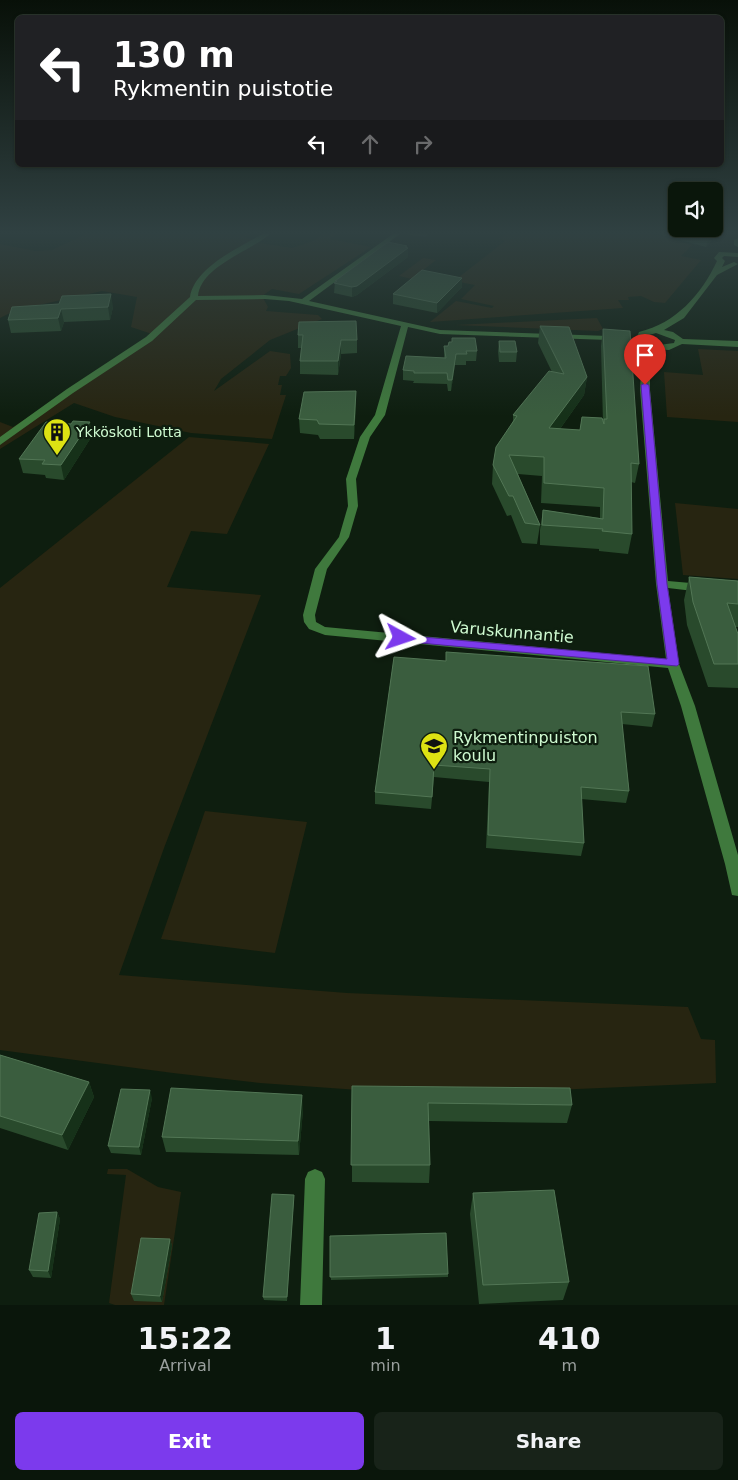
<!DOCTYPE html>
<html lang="en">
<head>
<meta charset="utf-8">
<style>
  :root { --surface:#0a160b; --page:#182319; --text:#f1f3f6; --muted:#999f9d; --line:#2a352c; --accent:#7c3aed }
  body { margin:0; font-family:"DejaVu Sans",sans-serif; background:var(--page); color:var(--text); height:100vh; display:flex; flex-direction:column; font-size:19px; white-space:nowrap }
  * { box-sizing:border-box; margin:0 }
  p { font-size:16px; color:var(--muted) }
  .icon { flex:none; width:28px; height:28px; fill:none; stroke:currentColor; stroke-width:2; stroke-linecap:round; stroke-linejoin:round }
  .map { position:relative; height:1305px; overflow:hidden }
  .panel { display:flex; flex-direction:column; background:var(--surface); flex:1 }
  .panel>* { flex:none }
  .hud { position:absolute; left:15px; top:15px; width:709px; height:152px; border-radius:8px; box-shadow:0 1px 4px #0004,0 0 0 1px var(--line); background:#202124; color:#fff; overflow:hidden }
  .controls { position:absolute; left:668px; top:182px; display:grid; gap:10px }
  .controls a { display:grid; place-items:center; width:55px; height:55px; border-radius:8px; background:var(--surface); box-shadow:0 1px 4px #0004,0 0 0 1px var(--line); font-size:25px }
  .pin { position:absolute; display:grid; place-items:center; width:42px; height:42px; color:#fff; margin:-51px -21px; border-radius:50% 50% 50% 0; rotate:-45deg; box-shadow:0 0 5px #0007 }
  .pin .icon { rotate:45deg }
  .me { position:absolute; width:55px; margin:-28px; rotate:95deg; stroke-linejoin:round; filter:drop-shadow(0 0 4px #0008) }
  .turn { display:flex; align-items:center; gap:18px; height:105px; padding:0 15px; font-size:22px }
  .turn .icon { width:65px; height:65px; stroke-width:2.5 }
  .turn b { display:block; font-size:35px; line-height:42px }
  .lanes { display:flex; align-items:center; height:48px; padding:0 15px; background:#0003; justify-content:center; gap:25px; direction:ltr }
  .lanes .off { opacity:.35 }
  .eta { display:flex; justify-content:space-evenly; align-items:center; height:85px; text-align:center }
  .eta b { font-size:30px; font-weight:600; line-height:35px }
  .button { display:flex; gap:10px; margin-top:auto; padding:10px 15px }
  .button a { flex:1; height:58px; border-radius:8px; background:var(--accent); color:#fff; font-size:20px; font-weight:600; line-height:58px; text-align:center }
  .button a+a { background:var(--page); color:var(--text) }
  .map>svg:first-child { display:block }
  .green { fill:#272511 }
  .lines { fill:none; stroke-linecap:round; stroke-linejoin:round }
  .minor { fill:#3f793d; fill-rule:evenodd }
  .wall { fill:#294a2c }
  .shaded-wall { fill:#163119 }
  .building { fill:#3a5d3e; stroke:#527655 }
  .route { fill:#7c3aed; stroke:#51269a }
  .labels { text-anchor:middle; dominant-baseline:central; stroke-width:4.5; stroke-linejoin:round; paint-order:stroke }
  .far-poi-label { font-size:14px; fill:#cffbd1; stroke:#0e1e0f; text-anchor:start }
  .street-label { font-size:16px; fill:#cffbd1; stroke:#0e1e0f }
  .poi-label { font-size:16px; fill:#cffbd1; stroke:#0e1e0f; text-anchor:start }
</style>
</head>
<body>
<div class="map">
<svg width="738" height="1305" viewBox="0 0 738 1305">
  <rect width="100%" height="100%" fill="#0e1e0f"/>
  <path class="green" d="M82 234H253L246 237 260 243 292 248 313 241 322 234H337L330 239 371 247 299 294 272 289 262 296 268 307 266 311 318 315 322 319 270 340 221 379 214 391 270 351 290 354 291 368 286 376H280L278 385H282L280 395H286L272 439 191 433 115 417 74 403 0 449V422L13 427 155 335 131 327 137 297 102 291 16 310 0 318V244L35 251 52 250 84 235Z
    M505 234H654L692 245 681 256 701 260 665 303 654 302 641 296 628 297 629 300H618L623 308 430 322 456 301 492 308 494 306 461 299 475 285 454 281 505 241 498 239Z
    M423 258 436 260 412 279 399 276Z
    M597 318 603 329 598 331 455 325Z
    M698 349 738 351V422L667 417 664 372 703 375Z
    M189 437 269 444 227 534 191 531 167 587 261 595 164 848 119 975 347 993 688 1007 701 1039 715 1040 716 1083 507 1092 373 1091 260 1083 173 1073 0 1050V588Z
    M675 503 738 509V579L683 575Z
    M205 811 307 822 275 953 161 939Z
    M108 1169H127L158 1187 181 1192 164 1305H115L109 1303 126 1175 107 1174Z"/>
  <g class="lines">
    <path class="minor" d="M263 234H270C251 251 201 266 198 296L265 295 302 299 393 234H400L309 301 440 330 609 336 636 339 639 332C676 323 701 295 717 261L714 258 719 252 738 253V257L724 256 722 258 725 261 722 267 734 262 738 264 717 275 684 318 664 330 673 332 683 339 738 341V347L682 344 669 350 650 349V390L668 581 702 584 708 588 702 592 668 588 679 664 695 706 738 855V896L732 895 725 864 681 706 668 668 325 635 309 629 304 622 303 615 315 569 339 537 348 506 346 479 360 437 375 415 401 326 289 301 265 299 196 300 152 341 73 393 0 445V437L67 389 146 337 190 297C194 268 239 247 263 234ZM408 327 440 334 609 340 642 345 640 390 656 584 666 659 325 627 316 622 315 615 327 569 349 537 358 506 356 479 370 437 385 415ZM656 333 675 340 674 343 659 345 644 339 646 336Z
      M738 238V247L734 245V240Z
      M315 1169 322 1172 325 1179 322 1305H300L305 1179 308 1172Z"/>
  </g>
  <path class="wall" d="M404 234H429L425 237Z
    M658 234H717L706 247Z
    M407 246V247L408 248V257L357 295 352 297 334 293 335 281Z
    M462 278V287L437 313 393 304V294Z
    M12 307H113L110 320 64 322 61 331 11 333 8 320Z
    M299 322 357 340V353L341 354 338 375 300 374V361L301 348H298V335Z
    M540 326 587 377 584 395 560 429 580 430 582 417 603 423 601 346 603 329 639 464 635 483 631 482 632 534 628 554 599 551V549L540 545V530L543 510 600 518V507L541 503 542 476 518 474 540 525 537 544 522 543 511 515 507 516 492 484 493 465 513 421V415L552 372 538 343Z
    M452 338 477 351 476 361H466V365H455L451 391H448L447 384 413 383 414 381 403 380V370L444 358V346H448L452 342Z
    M499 341 517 352 516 362H499L498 351Z
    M356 391V405L354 439H320L318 435 300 433 299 419Z
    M92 436 64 480 46 478 45 475 23 473 19 459Z
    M689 577 738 581V627H735L738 634V688L708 687 687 625 684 600Z
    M394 657 655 714 652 727 622 724 629 791 626 803 581 799 584 843 581 856 486 848 489 782 434 777 431 809 375 804V792Z
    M0 1055 89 1082 94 1097 68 1150 0 1128Z
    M352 1086 572 1105 567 1123 429 1121 430 1165 429 1183 352 1182Z
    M152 1098 141 1155 111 1153 108 1146Z
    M303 1110 299 1155 166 1152 162 1137Z
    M473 1193 569 1282 563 1300 479 1304 470 1214Z
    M294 1198 287 1301 264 1300 263 1297Z
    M57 1212 60 1219 51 1278 33 1277 29 1270Z
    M330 1236 448 1274V1277L331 1280Z
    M170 1239 172 1246 162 1302 134 1301 131 1294Z"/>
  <path class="shaded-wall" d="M710 234H717L706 247 709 235Z
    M407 246V248H408V257L357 295 352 297V287Z
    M462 278V287L437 313V303Z
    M111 294 113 307 110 320 108 307Z
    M61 309 64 322 61 331 58 318Z
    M341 340V354L338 375V361Z
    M456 354 455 365 451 391 452 380Z
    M587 377 584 395 547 447 549 428Z
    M356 391V405L354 439V425Z
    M90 422 92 436 64 480 61 465Z
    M89 1082 94 1097 68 1150 62 1135Z
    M150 1090 152 1098 141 1155 139 1147Z
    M302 1095 303 1110 299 1155 298 1141Z
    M294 1195V1198L287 1301V1297Z
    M57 1212 60 1219 51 1278 48 1271Z
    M170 1239 172 1246 162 1302 160 1296Z"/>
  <path class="building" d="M388 242 407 246 405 247 408 248 357 286 352 287 334 283 337 281H335Z
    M422 270 462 278 437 303 393 294Z
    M111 294 108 307 61 309 58 318 8 320 12 307 59 304 62 296Z
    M356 321 357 340H341L338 361H300L303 335H298L299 322Z
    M540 326 569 327 587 377 549 428 580 430 582 417 602 418 604 424V419H607L603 329 630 331 639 464 631 463 632 534 602 531 603 529 542 525 543 510 603 519 604 488 544 483V457L509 455 540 525 525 523 513 496H509L493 465 496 447 517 416 513 415 549 371 564 374Z
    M452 338H475L477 351H466L467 354H456L452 380H448L447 373H414V371L403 370 406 356 446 358 444 346H448L449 342H452Z
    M499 341H515L517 352H500Z
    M356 391 354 425 319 424 317 420 299 419 304 392Z
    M73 421 90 422 61 465 42 464 45 460 19 459 46 422 71 424Z
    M689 577 738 581V604L727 603 738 634V664H714L693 602Z
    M446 652 648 666 655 714 621 712 629 791 581 787 584 843 488 835 490 769 434 765 432 797 375 792 394 657 446 661Z
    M0 1055 89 1082 62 1135 0 1116Z
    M352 1086 570 1088 572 1105 428 1103 430 1165H351Z
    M171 1088 302 1095 298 1141 162 1137Z
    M121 1089 150 1090 139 1147 108 1146Z
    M554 1190 569 1282 483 1285 473 1193Z
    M272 1194 294 1195 287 1297H263Z
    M57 1212 48 1271 29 1270 39 1213Z
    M446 1233 448 1274 330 1277V1236Z
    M141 1238 170 1239 160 1296 131 1294Z"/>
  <linearGradient id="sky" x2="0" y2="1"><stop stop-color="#081008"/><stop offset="0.56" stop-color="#304142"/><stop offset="1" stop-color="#304142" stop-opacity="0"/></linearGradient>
  <rect width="738" height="416" fill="url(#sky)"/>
  <path class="route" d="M645 383 649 385 667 584 679 664 677 666 397 641 396 638 401 635 667 659 657 584 641 385Z"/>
  <defs>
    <g id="building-pin" transform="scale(1.4375)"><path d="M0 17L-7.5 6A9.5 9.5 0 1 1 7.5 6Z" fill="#dde213" stroke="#0e1e0f"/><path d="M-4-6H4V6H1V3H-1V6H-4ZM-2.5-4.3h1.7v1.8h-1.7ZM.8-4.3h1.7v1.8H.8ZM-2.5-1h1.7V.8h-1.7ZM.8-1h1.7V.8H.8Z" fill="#111"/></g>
    <g id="school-pin" transform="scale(1.4375)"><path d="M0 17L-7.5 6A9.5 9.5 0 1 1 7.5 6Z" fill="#dde213" stroke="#0e1e0f"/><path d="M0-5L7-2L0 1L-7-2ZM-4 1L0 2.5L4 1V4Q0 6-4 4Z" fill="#111"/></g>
  </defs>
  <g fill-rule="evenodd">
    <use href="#building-pin" x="57" y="432"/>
    <use href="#school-pin" x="434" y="746"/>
  </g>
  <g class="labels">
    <g class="far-poi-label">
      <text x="76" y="432">Ykköskoti Lotta</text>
    </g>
    <g class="street-label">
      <text transform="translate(512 632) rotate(5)">Varuskunnantie</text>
    </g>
    <g class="poi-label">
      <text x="453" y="737">Rykmentinpuiston<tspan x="453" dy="18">koulu</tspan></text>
    </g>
  </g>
</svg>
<div class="controls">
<a><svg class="icon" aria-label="sound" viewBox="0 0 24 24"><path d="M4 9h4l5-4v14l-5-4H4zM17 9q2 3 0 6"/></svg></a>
</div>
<div class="pin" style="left:645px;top:385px;background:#d93025"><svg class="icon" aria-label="arrive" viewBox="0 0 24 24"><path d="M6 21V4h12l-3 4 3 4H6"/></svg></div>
<svg class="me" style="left:401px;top:638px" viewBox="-20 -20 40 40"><path d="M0-17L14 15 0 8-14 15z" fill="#7c3aed" stroke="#fff" stroke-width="4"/></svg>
<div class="hud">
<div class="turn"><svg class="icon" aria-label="left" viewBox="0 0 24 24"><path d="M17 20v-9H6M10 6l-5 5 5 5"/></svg><div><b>130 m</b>Rykmentin puistotie</div></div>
<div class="lanes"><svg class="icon" aria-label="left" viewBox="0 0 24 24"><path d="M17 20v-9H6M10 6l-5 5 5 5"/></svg><svg class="icon off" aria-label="ahead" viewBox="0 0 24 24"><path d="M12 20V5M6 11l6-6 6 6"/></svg><svg class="icon off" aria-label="right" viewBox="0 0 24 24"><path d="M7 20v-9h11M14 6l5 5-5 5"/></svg></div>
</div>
</div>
<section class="panel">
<div class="eta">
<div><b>15:22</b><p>Arrival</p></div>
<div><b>1</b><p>min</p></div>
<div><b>410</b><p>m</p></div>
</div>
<div class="button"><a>Exit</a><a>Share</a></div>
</section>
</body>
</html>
